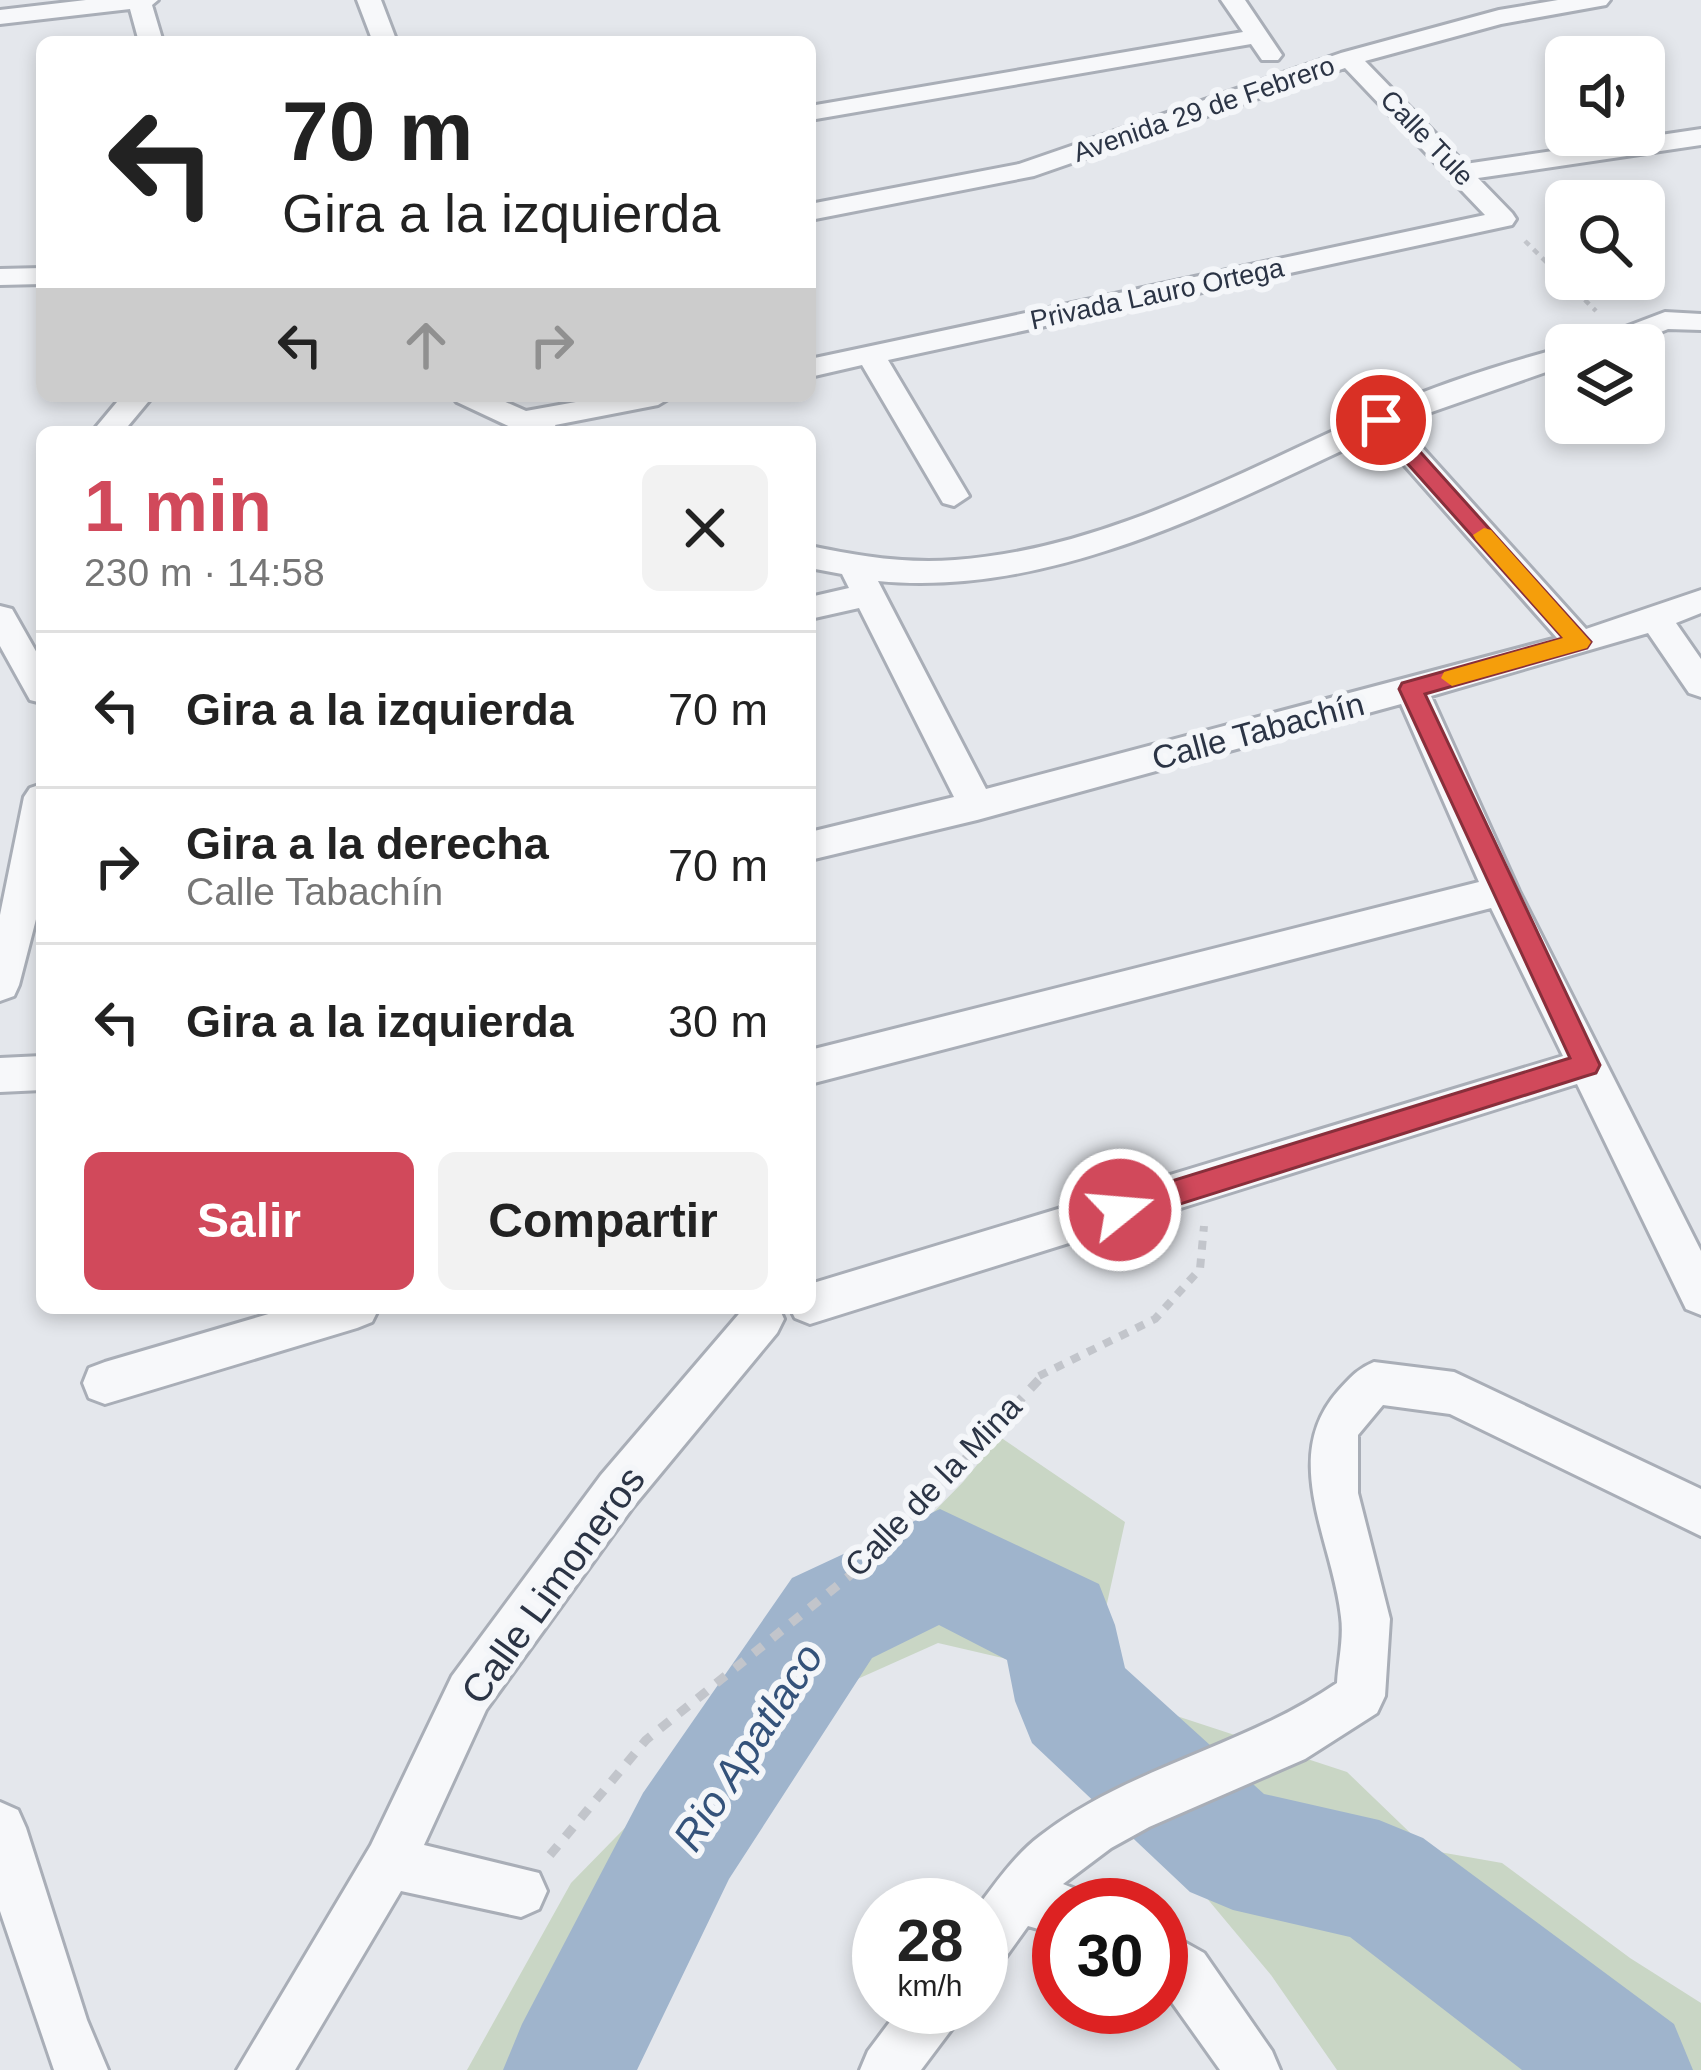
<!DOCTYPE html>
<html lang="es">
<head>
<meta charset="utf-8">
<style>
  :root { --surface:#fff; --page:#f2f2f2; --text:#222; --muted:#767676; --line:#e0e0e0; --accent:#d1495b }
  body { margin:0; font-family:Helvetica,sans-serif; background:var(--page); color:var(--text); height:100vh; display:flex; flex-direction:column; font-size:45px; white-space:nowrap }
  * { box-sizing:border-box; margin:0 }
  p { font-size:39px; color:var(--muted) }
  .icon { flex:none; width:66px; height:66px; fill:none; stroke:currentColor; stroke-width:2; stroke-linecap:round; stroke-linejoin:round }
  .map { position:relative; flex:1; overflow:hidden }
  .drawer { position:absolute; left:36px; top:426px; width:780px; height:888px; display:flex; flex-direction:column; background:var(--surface); border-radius:18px; box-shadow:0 6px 18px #0003 }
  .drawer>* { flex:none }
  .banner { position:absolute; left:36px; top:36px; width:780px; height:366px; border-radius:18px; box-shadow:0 6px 18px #0003; background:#fff; color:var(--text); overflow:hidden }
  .fabs { position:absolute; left:1545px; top:36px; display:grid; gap:24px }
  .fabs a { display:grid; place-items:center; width:120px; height:120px; border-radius:18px; background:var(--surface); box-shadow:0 6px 18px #0003; font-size:60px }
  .speed { position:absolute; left:852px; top:1878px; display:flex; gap:24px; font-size:60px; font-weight:700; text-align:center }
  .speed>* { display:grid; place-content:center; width:156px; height:156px; border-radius:50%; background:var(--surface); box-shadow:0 6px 18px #0003; line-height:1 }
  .speed small { font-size:30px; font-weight:400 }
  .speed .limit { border:18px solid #d22; background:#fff; color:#111 }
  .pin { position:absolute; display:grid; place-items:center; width:102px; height:102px; color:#fff; margin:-51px; border:6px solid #fff; border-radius:50%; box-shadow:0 3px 12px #0007 }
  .me { position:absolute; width:132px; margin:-66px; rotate:73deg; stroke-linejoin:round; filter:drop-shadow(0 0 9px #0008) }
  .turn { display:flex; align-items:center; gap:42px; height:252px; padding:0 48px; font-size:54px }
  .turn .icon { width:156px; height:156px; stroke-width:2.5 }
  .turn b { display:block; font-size:84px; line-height:102px }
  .lanes { display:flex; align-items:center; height:114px; padding:0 48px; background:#0003; justify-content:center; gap:60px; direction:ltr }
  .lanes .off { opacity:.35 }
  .round { display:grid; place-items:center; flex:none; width:126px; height:126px; border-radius:18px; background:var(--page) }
  .summary { display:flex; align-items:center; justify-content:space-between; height:204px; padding:0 48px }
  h1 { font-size:72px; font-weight:700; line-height:90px; color:var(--accent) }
  .action { display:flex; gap:24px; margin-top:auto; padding:24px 48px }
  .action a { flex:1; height:138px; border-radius:18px; background:var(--accent); color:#fff; font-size:48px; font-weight:700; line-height:138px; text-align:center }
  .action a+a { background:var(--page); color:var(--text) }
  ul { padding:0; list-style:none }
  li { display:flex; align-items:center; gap:36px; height:156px; padding:0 48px; border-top:3px solid var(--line) }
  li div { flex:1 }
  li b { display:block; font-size:45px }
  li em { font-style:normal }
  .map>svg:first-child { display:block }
  .green { fill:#c9d6c5 }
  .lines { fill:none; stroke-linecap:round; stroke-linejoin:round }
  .river { fill:#9fb4cc; fill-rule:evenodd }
  .minor-casing { stroke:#a9aeb7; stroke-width:6 }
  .path-far2 { stroke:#c2c5cb; stroke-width:4.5; stroke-dasharray:6 6; stroke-linecap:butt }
  .path-far1 { stroke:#c2c5cb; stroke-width:8; stroke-dasharray:9 9; stroke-linecap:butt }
  .path { stroke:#c2c5cb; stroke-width:9; stroke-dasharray:12 12; stroke-linecap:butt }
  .minor { fill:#f7f8fa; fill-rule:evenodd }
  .route { fill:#d1495b; stroke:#882f3b; stroke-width:3 }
  .slow { fill:#f59e0b }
  .labels { text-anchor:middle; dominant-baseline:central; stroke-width:12; stroke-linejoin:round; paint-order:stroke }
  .far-street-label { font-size:27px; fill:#2b3445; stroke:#f4f6f9 }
  .street-label { font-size:33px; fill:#2b3445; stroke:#f4f6f9 }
  .near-street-label { font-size:39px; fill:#2b3445; stroke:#f4f6f9 }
  .near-water-label { font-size:42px; font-style:italic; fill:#34527a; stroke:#f4f6f9 }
</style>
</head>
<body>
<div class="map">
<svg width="1701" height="2070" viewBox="0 0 1701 2070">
  <rect width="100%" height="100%" fill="#e4e7ec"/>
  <path class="green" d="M1000 1437 1125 1522 1092 1671 1134 1702 1347 1772 1428 1850 1502 1863 1630 1958 1701 2003V2070H1337L1271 1975 1007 1659 938 1643 824 1694 601 2070H467L571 1883 963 1482Z"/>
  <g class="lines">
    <path class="river" d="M940 1509 1099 1584 1115 1625 1125 1668 1264 1794 1379 1820 1423 1838 1674 2024 1693 2070H1522L1350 1937 1233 1910 1190 1892 1032 1743 1015 1701 1007 1660 939 1625 872 1658 729 1879 637 2070H503L522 2024 643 1793 792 1578Z"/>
    <g class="minor-casing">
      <path id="minor" d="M86 0H158L152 5 163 42H139L130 9 0 24V10Z
        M357 0H381L397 42H373Z
        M1221 0H1245L1282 55 1278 60H1262L1251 44 810 120V106L1243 32Z
        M1558 0H1610L1606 5 1501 24 1365 61 1465 164 1701 129V145L1478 178 1512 213 1516 219 1512 225 888 360 969 496 954 506 943 503 862 365 810 377V359L1485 215 1345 68 1034 176 810 220V204L1019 164 1341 53 1499 10Z
        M42 268V284L0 285V269Z
        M1665 312 1701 314V330L1668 329 1629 345H1590L1594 339Z
        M1566 347V365L1400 423 1586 629 1701 590V613L1676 623 1701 659V697L1689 693 1648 633 1431 696 1519 891 1701 1251V1315L1686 1309 1577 1084 810 1324 795 1318 790 1308H810V1284L1563 1056 1491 908 810 1084V1050L1479 882 1401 704 977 820 810 860V832L954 797 859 608 810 619V597L849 588 842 574 810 568V546C858 556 905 564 955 560 1108 549 1247 468 1384 408 1442 383 1504 363 1566 347ZM1377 434 1557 638 986 789 878 581C1053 598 1223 506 1377 434Z
        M122 396H153L123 432H92Z
        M452 396H492L526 411 609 396H673L658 405 555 425 558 432H521L457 402Z
        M0 606 12 609 42 662V703L30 700 0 646Z
        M42 784V896L19 985 14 996 0 1001V915L24 797 30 788Z
        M42 1056V1090L0 1092V1058Z
        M289 1308H379L372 1322 357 1328 105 1404 89 1398 83 1383 89 1368 105 1362Z
        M744 1308H779L784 1319 777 1333 633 1507 486 1710 424 1845 539 1873 547 1891 539 1909 521 1917 401 1891 295 2070H237L371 1845 452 1676 601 1475Z
        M1374 1362 1454 1372 1701 1489V1536L1450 1414 1383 1405 1358 1435V1493L1390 1619 1385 1696 1377 1713 1305 1759 1149 1827 1111 1848 1063 1884 1078 1890 1084 1905H1059V1935L1028 1926 1000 1965 981 1973 979 1905C997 1881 1016 1854 1040 1836 1129 1767 1244 1747 1337 1683 1338 1662 1344 1638 1341 1617 1333 1541 1279 1458 1338 1391 1350 1378 1357 1369 1374 1362Z
        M0 1802 18 1810 26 1828 87 2020 108 2070H54L0 1911Z
        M1161 1929 1204 1953 1272 2051 1280 2070H1220L1161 1987Z
        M901 2007H962L954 2026 921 2070H860L868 2051Z"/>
    </g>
    <path class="path-far2" d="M1525 241 1596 311"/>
    <path class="path-far1" d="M1039 1376 1155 1319 1200 1269 1204 1226"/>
    <path class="path" d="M550 1855 646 1740 879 1552 1045 1373"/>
    <use href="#minor" class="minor"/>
  </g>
  <path class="route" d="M1381 414 1388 416 1591 642 1587 648 1425 694 1600 1065 1596 1073 1586 1076 1120 1223 1110 1219 1105 1210 1110 1200 1570 1058 1399 689 1402 683 1563 638 1373 425V416Z"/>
  <path class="slow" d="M1484 528 1491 530 1591 642 1587 648 1452 686 1441 678 1444 672 1563 638 1476 540 1473 535Z"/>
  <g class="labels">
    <g class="far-street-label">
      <text transform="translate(1204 109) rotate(-19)">Avenida 29 de Febrero</text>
      <text transform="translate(1427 138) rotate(46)">Calle Tule</text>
      <text transform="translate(1157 294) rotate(-12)">Privada Lauro Ortega</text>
    </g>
    <g class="street-label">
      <text transform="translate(1258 731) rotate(-15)">Calle Tabachín</text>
      <text transform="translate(933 1486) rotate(-46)">Calle de la Mina</text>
    </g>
    <g class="near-street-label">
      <text transform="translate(553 1585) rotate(-54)">Calle Limoneros</text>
    </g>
    <g class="near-water-label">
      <text transform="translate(748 1747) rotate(-57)">Rio Apatlaco</text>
    </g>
  </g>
</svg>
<div class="fabs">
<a><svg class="icon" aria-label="sound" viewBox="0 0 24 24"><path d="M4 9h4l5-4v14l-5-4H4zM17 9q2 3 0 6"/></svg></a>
<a><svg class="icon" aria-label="search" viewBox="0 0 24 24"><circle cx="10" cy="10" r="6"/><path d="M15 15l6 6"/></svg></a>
<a><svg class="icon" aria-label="layers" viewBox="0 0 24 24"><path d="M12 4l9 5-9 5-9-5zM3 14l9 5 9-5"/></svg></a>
</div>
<div class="speed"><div>28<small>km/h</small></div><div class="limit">30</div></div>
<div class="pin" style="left:1381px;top:420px;background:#d93025"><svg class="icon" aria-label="arrive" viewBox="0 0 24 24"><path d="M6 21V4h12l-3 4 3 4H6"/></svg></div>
<svg class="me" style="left:1120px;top:1210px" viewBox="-20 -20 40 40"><circle r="17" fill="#d1495b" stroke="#fff" stroke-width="3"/><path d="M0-11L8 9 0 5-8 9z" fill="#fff"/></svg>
<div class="banner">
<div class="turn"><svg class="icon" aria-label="left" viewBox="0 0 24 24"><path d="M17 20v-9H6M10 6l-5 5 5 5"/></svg><div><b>70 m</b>Gira a la izquierda</div></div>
<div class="lanes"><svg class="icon" aria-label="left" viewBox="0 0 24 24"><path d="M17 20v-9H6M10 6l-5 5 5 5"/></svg><svg class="icon off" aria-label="ahead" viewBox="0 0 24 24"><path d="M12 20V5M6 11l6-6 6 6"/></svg><svg class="icon off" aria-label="right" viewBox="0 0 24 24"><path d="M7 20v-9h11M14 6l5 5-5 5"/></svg></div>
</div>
<section class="drawer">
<div class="summary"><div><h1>1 min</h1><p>230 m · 14:58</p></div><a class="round"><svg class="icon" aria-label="close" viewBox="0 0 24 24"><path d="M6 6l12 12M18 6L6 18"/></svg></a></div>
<ul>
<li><svg class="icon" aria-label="left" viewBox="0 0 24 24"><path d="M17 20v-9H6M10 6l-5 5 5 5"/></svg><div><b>Gira a la izquierda</b></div><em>70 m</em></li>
<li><svg class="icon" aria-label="right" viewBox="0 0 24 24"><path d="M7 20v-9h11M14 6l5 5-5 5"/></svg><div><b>Gira a la derecha</b><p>Calle Tabachín</p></div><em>70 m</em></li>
<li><svg class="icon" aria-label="left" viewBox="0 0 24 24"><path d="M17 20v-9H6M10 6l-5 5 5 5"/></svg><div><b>Gira a la izquierda</b></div><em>30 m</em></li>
</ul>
<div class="action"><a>Salir</a><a>Compartir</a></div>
</section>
</div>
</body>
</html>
